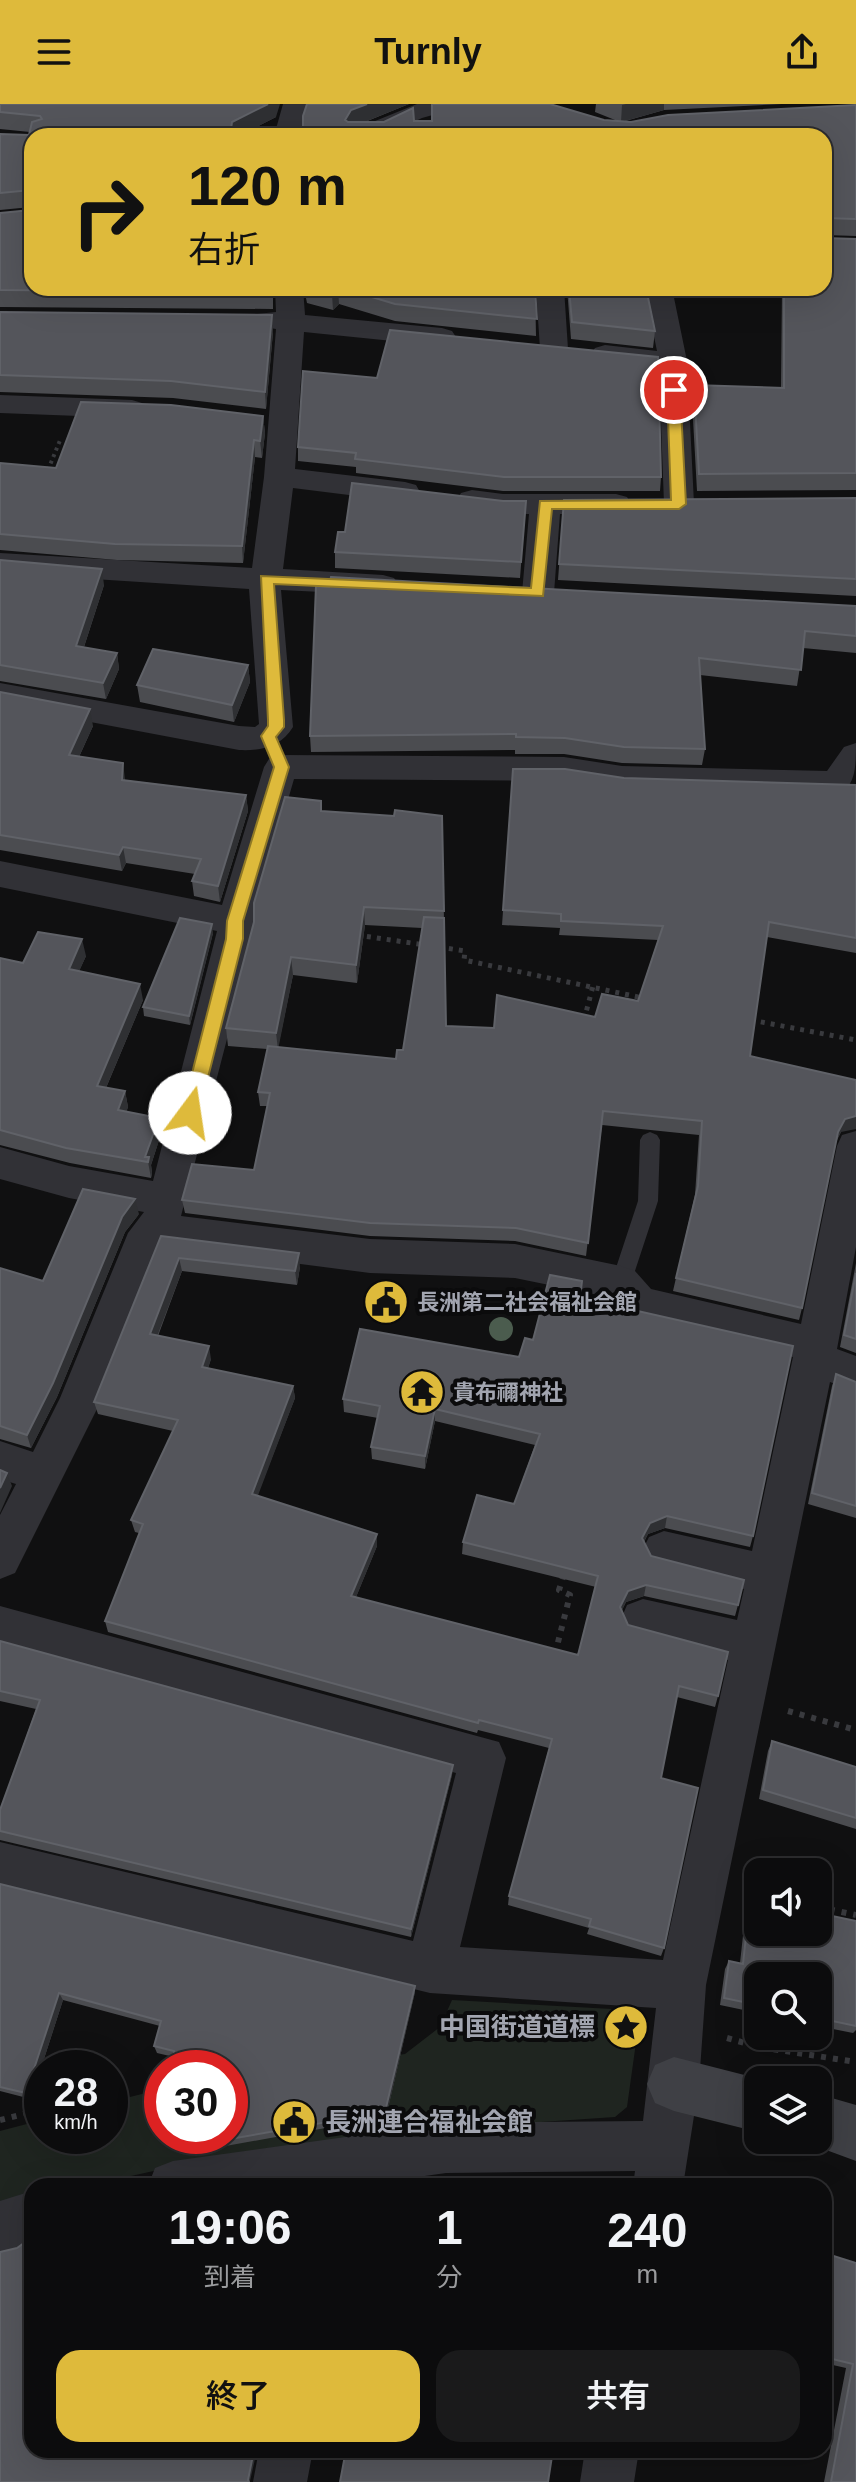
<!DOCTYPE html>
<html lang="ja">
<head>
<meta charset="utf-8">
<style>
  :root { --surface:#0c0c0d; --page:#1a1a1b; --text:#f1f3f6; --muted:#9a9b9d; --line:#2c2c2e; --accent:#deba3b }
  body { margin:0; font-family:Helvetica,"Noto Sans JP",sans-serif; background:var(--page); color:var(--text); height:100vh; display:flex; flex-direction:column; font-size:30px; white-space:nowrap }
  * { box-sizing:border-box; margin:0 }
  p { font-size:26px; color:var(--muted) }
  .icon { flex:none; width:44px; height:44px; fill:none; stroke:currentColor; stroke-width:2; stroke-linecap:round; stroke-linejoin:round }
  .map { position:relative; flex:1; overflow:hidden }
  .details { position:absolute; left:24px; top:2074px; width:808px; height:280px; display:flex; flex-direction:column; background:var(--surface); border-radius:24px; box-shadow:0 8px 32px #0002,0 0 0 2px var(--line) }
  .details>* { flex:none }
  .hud { position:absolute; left:24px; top:24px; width:808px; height:168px; border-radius:24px; box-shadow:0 8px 32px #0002,0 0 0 2px var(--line); background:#deba3b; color:#111; overflow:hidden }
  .buttons { position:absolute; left:744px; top:1754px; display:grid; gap:16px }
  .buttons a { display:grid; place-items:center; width:88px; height:88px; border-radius:16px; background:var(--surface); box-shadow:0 8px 32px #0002,0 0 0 2px var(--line); font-size:40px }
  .speed { position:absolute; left:24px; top:1946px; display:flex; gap:16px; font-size:40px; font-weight:700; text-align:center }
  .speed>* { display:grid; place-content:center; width:104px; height:104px; border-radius:50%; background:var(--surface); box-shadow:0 8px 32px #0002,0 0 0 2px var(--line); line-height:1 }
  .speed small { font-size:20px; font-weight:400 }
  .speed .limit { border:12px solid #d22; background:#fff; color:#111 }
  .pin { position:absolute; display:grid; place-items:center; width:68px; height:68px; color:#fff; margin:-34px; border:4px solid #fff; border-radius:50%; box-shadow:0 2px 8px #0007 }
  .me { position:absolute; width:88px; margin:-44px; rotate:14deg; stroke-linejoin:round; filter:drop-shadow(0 0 6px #0008) }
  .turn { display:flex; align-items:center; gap:28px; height:168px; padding:0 32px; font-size:36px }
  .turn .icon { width:104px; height:104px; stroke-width:2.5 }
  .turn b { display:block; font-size:56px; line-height:68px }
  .eta { display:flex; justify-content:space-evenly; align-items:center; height:136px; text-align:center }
  .eta b { font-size:48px; font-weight:600; line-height:56px }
  .button { display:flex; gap:16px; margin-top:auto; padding:16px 32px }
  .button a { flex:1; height:92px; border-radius:24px; background:var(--accent); color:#111; font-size:32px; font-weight:600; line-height:92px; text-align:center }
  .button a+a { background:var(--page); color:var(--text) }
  header { display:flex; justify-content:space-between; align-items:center; height:104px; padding:0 32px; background:var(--accent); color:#111; font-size:36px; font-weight:600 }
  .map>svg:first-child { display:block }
  .green { fill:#1f2520 }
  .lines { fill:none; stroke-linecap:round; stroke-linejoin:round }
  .path-far2 { stroke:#393a3e; stroke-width:4; stroke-dasharray:3 4; stroke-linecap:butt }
  .path-far1 { stroke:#393a3e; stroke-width:5; stroke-dasharray:4 6; stroke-linecap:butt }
  .path { stroke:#393a3e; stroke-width:6; stroke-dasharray:5 7; stroke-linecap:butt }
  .lane { fill:#313136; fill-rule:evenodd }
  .street { fill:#313136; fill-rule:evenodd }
  .secondary { fill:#3f4045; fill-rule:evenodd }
  .tree { fill:#4b5c4e }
  .wall { fill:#4b4c50; fill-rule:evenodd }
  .shaded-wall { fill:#2f3033 }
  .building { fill:#54555b; stroke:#606268; stroke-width:2 }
  .route { fill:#deba3b; stroke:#907926; stroke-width:2 }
  .labels { text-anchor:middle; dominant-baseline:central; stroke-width:8; stroke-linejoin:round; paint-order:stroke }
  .poi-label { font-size:22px; font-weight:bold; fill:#a2a5b0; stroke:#0b0b0c; text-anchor:start }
  .near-poi-label { font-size:26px; font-weight:bold; fill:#a2a5b0; stroke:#0b0b0c; text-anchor:end }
</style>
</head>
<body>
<header><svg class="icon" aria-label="menu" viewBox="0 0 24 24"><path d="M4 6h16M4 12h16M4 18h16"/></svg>Turnly<svg class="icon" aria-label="share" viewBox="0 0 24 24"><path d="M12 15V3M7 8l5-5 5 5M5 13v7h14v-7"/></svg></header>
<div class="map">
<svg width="856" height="2378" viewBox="0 0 856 2378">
  <rect width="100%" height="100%" fill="#101011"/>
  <path class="green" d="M452 1896 630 1906 639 1917 627 2003 615 2013 451 2024 172 2063 85 2082H32V2094L0 2101V2027L42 2016V2032H110V1998L162 1985V2032H230V1974L405 1950 440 1923Z"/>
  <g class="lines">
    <path class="path-far2" d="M48 366 61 334"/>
    <path class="path-far1" d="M357 831 425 841
      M439 843 465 847 464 856 643 894
      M584 916 593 882
      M751 916 856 936"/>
    <path class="path" d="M555 1550 570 1491 559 1486 564 1470
      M788 1607 856 1626
      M818 1803 856 1811
      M727 1934 759 1943 856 1958
      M0 2016 40 2006"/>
    <path class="lane" d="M650 1028 657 1031 660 1036 658 1097 631 1179 628 1185 621 1187 614 1185 611 1179 638 1097 640 1036 643 1031Z"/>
    <path class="street" d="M283 0H309L300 32H274Z
      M417 0H458L454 5 422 14 383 32H349L353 26Z
      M275 184H303L305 211 442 224 452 227 456 233 452 239 442 242 304 228 295 365 405 378 416 381 420 388 416 395 405 398 293 384 283 465 383 471 394 474 399 481 394 488 383 491 281 486 293 623C281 643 261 647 239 646L0 601V579L239 622 255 623 259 620 249 485 0 469V449L252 464 264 373 276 225 257 222 253 216 257 210 276 208Z
      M536 184H564L568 245 564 251 554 254 544 251 540 245Z
      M644 184H672L687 257 694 400 690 407 679 410 668 407 664 400 659 264 595 256 591 250 595 244 605 241 657 247Z
      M0 291 132 296 142 299 147 305 142 311 132 314 0 309Z
      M472 386 503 390H616L627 393 631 400 627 407 616 410H560L554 489 549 496 538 500 527 496 522 489 529 410H503L461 403 457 396 461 389Z
      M856 639C856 662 856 684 836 691L622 686 564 677 294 675 253 817V835L181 1112 370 1135 515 1140 621 1162 635 1167 651 1185 801 1220 837 1042 842 1031 856 1027V1143L837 1245 856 1252V1288L830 1278 706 1881 699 1980 683 2082H633L635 2067 446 2069 354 2082H148L155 2064 173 2057 446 2019 643 2017 656 1904 430 1889 0 1784V1738L413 1837 456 1669 0 1544V1502L499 1638 506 1654 460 1843 663 1856 728 1556 627 1529 621 1515 627 1501 643 1495 737 1516 744 1485 649 1461 642 1447 649 1433 664 1427 752 1447 793 1253 646 1218 618 1207 608 1193 515 1174 370 1169 162 1142 100 1299 15 1469 0 1475V1411L16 1380 0 1375V1337L33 1348 60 1294 128 1129 144 1108 69 1094 0 1075V1043L69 1062 153 1077 217 827 0 783V757L222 801 264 663 269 655 281 651 564 653 622 662 827 667 844 643Z
      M32 2087V2139L0 2149V2097Z
      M259 2346H313L307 2378H253Z
      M585 2346H639L634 2378H580Z"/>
    <path class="secondary" d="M674 1953 764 1976H758V2028L674 2007 655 1999 647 1980 655 1961Z
      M818 1990 856 2001V2057L799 2036H818Z"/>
  </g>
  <circle class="tree" cx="501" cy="1225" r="12"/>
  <path class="wall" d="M0 0 276 13 239 32H32L273 184V205L0 203V109L31 106V103L0 106V30L29 31 30 28 0 25Z
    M307 0H409L365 18 604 16 620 18 595 8 596 0H782L664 6 622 18H631L856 1V132L825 131V134L856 135V386L697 387 692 297 694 281 781 284 782 184H824V32H303Z
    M304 184H535L536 232 395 217 339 200 333 206 307 199Z
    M567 184H646L655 227 653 244 571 235Z
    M0 208 272 211 273 228 266 305 173 294 0 288Z
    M263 312 265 329 262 354 255 353 243 459 117 456 0 446V359L56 364Z
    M298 343 661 373 660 387H503L356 369V363L298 357Z
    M856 394V492L558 476 564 396Z
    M503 397H526L520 474 335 464V448L345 428Z
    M0 456 104 481 84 543 117 549 119 565 106 595 0 577Z
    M856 502V549L803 544 797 582 700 571 705 645 702 661 622 659 564 650H515V646L311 648 310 632Z
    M248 561 250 578 234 618 140 598 137 581Z
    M0 588 93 622 79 653 125 676 246 691 248 707 220 798 194 792 192 777 195 770 126 759 122 767 0 746Z
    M513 665 624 674 856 681V849L767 833 750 952 841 1028 836 1038 802 1204 799 1216 673 1187 695 1091 699 1031 602 1021 586 1152 515 1137 370 1132 185 1109 182 1096 254 1066 268 1002H260L258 988 267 945 228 942 226 924 322 707 394 712H442L446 922 494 924 595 913 638 897 658 836 559 831 560 824 502 821ZM365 821 422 824 403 946 396 955 278 943 293 871 357 879Z
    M213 829 190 921 144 912 143 903Z
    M86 852 79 867 143 896 106 984 125 987 128 1003 126 1008 161 1030 151 1061 152 1069 151 1074 70 1059 0 1041V854L23 859Z
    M139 1110 125 1128 57 1293 31 1344 0 1335V1164L43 1177Z
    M161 1132 300 1163 297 1181 182 1167 158 1232 211 1255 208 1264 293 1282 295 1294 257 1392 377 1430V1442L356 1493 578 1551 596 1483 462 1450 463 1438 514 1400 535 1341 435 1317 425 1365 372 1355 371 1343 378 1314 344 1308 343 1295 519 1253 533 1236 580 1194 753 1432 750 1443 665 1424 648 1430 644 1438 651 1452 738 1501 735 1512 644 1492 626 1498 622 1506 628 1521 718 1592 715 1603 677 1593 661 1674 664 1844 661 1852 587 1830 589 1824 508 1801 509 1792 549 1644 478 1626 477 1629 108 1528 105 1517 139 1429 135 1428 131 1416 173 1327 98 1310 94 1298Z
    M856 1159V1249L840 1243Z
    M836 1270 856 1278V1414L808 1400 832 1282Z
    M0 1537 453 1661 452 1671 411 1833 0 1736V1706L36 1605 0 1597Z
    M772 1637 856 1663V1725L759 1695 768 1647Z
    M0 1780 415 1888 386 2013 187 2049 184 2043 174 1953 157 1949 154 1942 160 1922 63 1896 31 1995 0 1987Z
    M750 1795 856 1817V1926L853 1929 818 1922V1872H758V1909L720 1901 725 1865 729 1857 740 1859 746 1804Z
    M824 2149 856 2159V2378H824L846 2264 824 2259Z"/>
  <path class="shaded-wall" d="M268 0H280L276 13 239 32H230L232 18Z
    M367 0H409L352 23 345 16 351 6Z
    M626 0H664V6L621 18 622 1Z
    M337 184H338L339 200 333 206 332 190Z
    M272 211 273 228 266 305 265 288Z
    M263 312 265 329 262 354 260 337Z
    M254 336 255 353 243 459 242 442Z
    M102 465 104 481 79 558 76 542Z
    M117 549 119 565 106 595 103 579Z
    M248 561 250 578 234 618 232 601Z
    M90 605 93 622 72 668 69 651Z
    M123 659 125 675 124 692 122 676Z
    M246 691 248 707 220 798 218 782Z
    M123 743 126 759 122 767 119 751Z
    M364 803 365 821 357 879 356 861Z
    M212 820 213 829 190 921 189 912Z
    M82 835 86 852 73 881 69 865Z
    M291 853 293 871 278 946 276 929Z
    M140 880 143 896 100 998 97 982Z
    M125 987 128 1003 122 1022 118 1006Z
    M856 1012V1025L841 1028 834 1041 838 1028 845 1015Z
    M159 1014 161 1030 151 1061 152 1069 151 1074 148 1058 145 1053Z
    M135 1095 139 1110 125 1128 57 1293 31 1344 27 1331 122 1113Z
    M299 1149 300 1163 297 1181 295 1167Z
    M179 1154 182 1167 153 1243 150 1230Z
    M209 1242 211 1255 204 1276 202 1263Z
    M293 1282 295 1294 254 1402 252 1390Z
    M435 1305V1317L425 1365V1352Z
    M7 1369 12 1382 0 1409V1384Z
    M667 1412 665 1424 648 1430 639 1446 642 1434 650 1419Z
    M377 1430V1442L352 1503 351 1492Z
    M646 1481 644 1492 626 1498 618 1514 620 1503 628 1487Z
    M453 1661 452 1671 411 1833V1825Z
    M415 1882V1888L386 2013 385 2008Z
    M59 1889 63 1896 31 1995 26 1989Z
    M254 2346H257L250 2377 248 2376Z"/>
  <path class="building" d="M0 0H268L232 18 230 32H32V184H272V188L0 186V109L31 106V86L0 89V30L29 31 32 18 42 15 40 12 0 8Z
    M307 0H367L351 6 345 16 348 18H384L413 4 414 17H432V0H550L604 16 631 18 668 11 856 1V115L825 114V134L856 135V369L699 370 694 281 784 284V184H824V32H303V12Z
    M314 184H337L332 190Z
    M342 184H535L537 215 395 200Z
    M569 184H646L655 227 572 218Z
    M0 208 272 211 265 288 171 277 0 271Z
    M390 226 658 253 661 373H504L355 355 356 349 298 343 303 267 377 274Z
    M81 298 171 301 263 312 260 337 254 336 242 442 115 440 0 430V359L56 364Z
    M352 379 503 397H526L521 458 335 448 338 428H345Z
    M856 394V475L559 460 564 396Z
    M0 456 102 465 76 542 117 549 103 579 0 561Z
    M331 473 856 502V532L805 527 801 566 699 554 705 645 624 643 565 634 516 633V630L310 632 316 482 329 483Z
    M153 545 248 561 232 601 137 581Z
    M0 588 90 605 69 651 123 659 122 676 246 691 218 782 192 777 201 755 123 743 119 751 0 731Z
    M513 665H565L624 674 856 681V834L769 818 750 952 856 976V1012L845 1015 838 1028 802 1204 676 1174 698 1082 702 1017 603 1007 588 1139 516 1124 370 1119 182 1096 192 1060 254 1066 270 989 258 988 268 942 396 955 397 946H403L424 813 444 814 446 922 494 924 497 891 595 913 602 890 638 897 663 822 561 817V810L503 806Z
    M285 693 321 697V707L394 712 395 706 442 712 444 807 364 803 356 861 291 853 276 929 226 924 254 818V799Z
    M180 814 212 820 189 912 143 903Z
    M38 828 82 835 69 865 140 880 97 982 125 987 118 1006 159 1014 145 1053H149L148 1058 66 1044 0 1026V854L23 859Z
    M83 1085 135 1095 122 1113 53 1279 27 1331 0 1322V1164L43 1177Z
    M161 1132 299 1149 295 1167 179 1154 150 1230 209 1242 202 1263 293 1282 252 1390 377 1430 351 1492 578 1551 598 1472 463 1438 477 1391 514 1400 540 1330 435 1305 425 1352 371 1343 380 1302 343 1295 360 1225 519 1253 525 1234 533 1236 550 1171 582 1177 580 1194 793 1242 753 1432 667 1412 650 1419 642 1434 651 1452 744 1476 738 1501 646 1481 628 1487 620 1503 628 1521 728 1548 718 1592 679 1582 661 1674 698 1684 664 1844 589 1822 591 1815 509 1792 552 1635 479 1616 478 1619 105 1517 143 1420 131 1416 178 1316 94 1298Z
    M856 1169V1235L844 1231Z
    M836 1270 856 1278V1402L812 1389Z
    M0 1366 7 1369 0 1384Z
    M0 1537 453 1661 411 1825 0 1727V1706L40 1596 0 1587Z
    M772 1637 856 1663V1714L763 1686Z
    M0 1780 415 1882 385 2008 184 2043 183 2032H230V1964H175L174 1947 154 1942 161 1917 59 1889 26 1989 0 1983Z
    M750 1795 758 1797V1828H818V1809L856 1817V1922L818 1914V1872H758V1901L724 1894 729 1857 743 1860Z
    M31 2134H32V2346H254L248 2376 249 2378H0V2148L17 2144Z
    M824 2149 856 2159V2378H831L853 2260 824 2253Z
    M346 2346H558L556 2354 552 2352 548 2378H340Z"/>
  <path class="route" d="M674 282 680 286 686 400 679 405H552L543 492 274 480 284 616V623L276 633 289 663 243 817V835L199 1009 190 1016 184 1014 182 1009 226 835 227 817 274 663 261 632 268 622V616L261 472 531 484 540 397 671 396 667 286Z"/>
  <defs>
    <g id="civic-disc" transform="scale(2.3)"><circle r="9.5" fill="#deba3b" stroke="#0b0b0c"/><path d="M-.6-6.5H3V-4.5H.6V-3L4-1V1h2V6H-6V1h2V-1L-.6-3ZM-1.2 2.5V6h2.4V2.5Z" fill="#111"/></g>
    <g id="temple-disc" transform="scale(2.3)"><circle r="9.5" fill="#deba3b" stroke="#0b0b0c"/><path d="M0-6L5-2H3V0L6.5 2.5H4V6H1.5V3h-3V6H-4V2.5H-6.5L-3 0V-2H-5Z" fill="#111"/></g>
    <g id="sight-disc" transform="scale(2.3)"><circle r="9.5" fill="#deba3b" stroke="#0b0b0c"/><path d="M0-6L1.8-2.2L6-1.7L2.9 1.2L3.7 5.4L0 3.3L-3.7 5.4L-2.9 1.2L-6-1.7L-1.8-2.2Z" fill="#111"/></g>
  </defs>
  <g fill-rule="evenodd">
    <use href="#civic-disc" x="386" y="1198"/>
    <use href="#temple-disc" x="422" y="1288"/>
    <use href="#sight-disc" x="626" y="1923"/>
    <use href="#civic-disc" x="294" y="2018"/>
  </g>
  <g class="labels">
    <g class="poi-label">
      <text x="417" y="1198">長洲第二社会福祉会館</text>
      <text x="453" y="1288">貴布禰神社</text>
    </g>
    <g class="near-poi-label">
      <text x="595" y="1923">中国街道道標</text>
      <text x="325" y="2018" text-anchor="start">長洲連合福祉会館</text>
    </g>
  </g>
</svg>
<div class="buttons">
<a><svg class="icon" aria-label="sound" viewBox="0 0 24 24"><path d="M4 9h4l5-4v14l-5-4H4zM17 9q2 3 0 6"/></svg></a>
<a><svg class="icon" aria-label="search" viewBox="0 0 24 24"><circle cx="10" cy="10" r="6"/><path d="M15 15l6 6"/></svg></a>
<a><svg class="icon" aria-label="layers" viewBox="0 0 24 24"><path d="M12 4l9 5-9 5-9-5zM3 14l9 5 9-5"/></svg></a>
</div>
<div class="speed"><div>28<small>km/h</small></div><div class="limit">30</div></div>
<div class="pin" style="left:674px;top:286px;background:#d93025"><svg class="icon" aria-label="arrive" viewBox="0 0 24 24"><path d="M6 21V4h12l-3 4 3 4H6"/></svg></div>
<svg class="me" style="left:190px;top:1009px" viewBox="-20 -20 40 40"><circle r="19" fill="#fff"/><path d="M0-13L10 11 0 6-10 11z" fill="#deba3b"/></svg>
<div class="hud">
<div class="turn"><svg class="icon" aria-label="right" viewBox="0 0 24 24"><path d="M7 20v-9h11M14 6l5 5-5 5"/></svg><div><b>120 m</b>右折</div></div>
</div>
<section class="details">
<div class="eta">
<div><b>19:06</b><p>到着</p></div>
<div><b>1</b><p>分</p></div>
<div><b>240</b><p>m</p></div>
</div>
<div class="button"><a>終了</a><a>共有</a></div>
</section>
</div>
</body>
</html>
